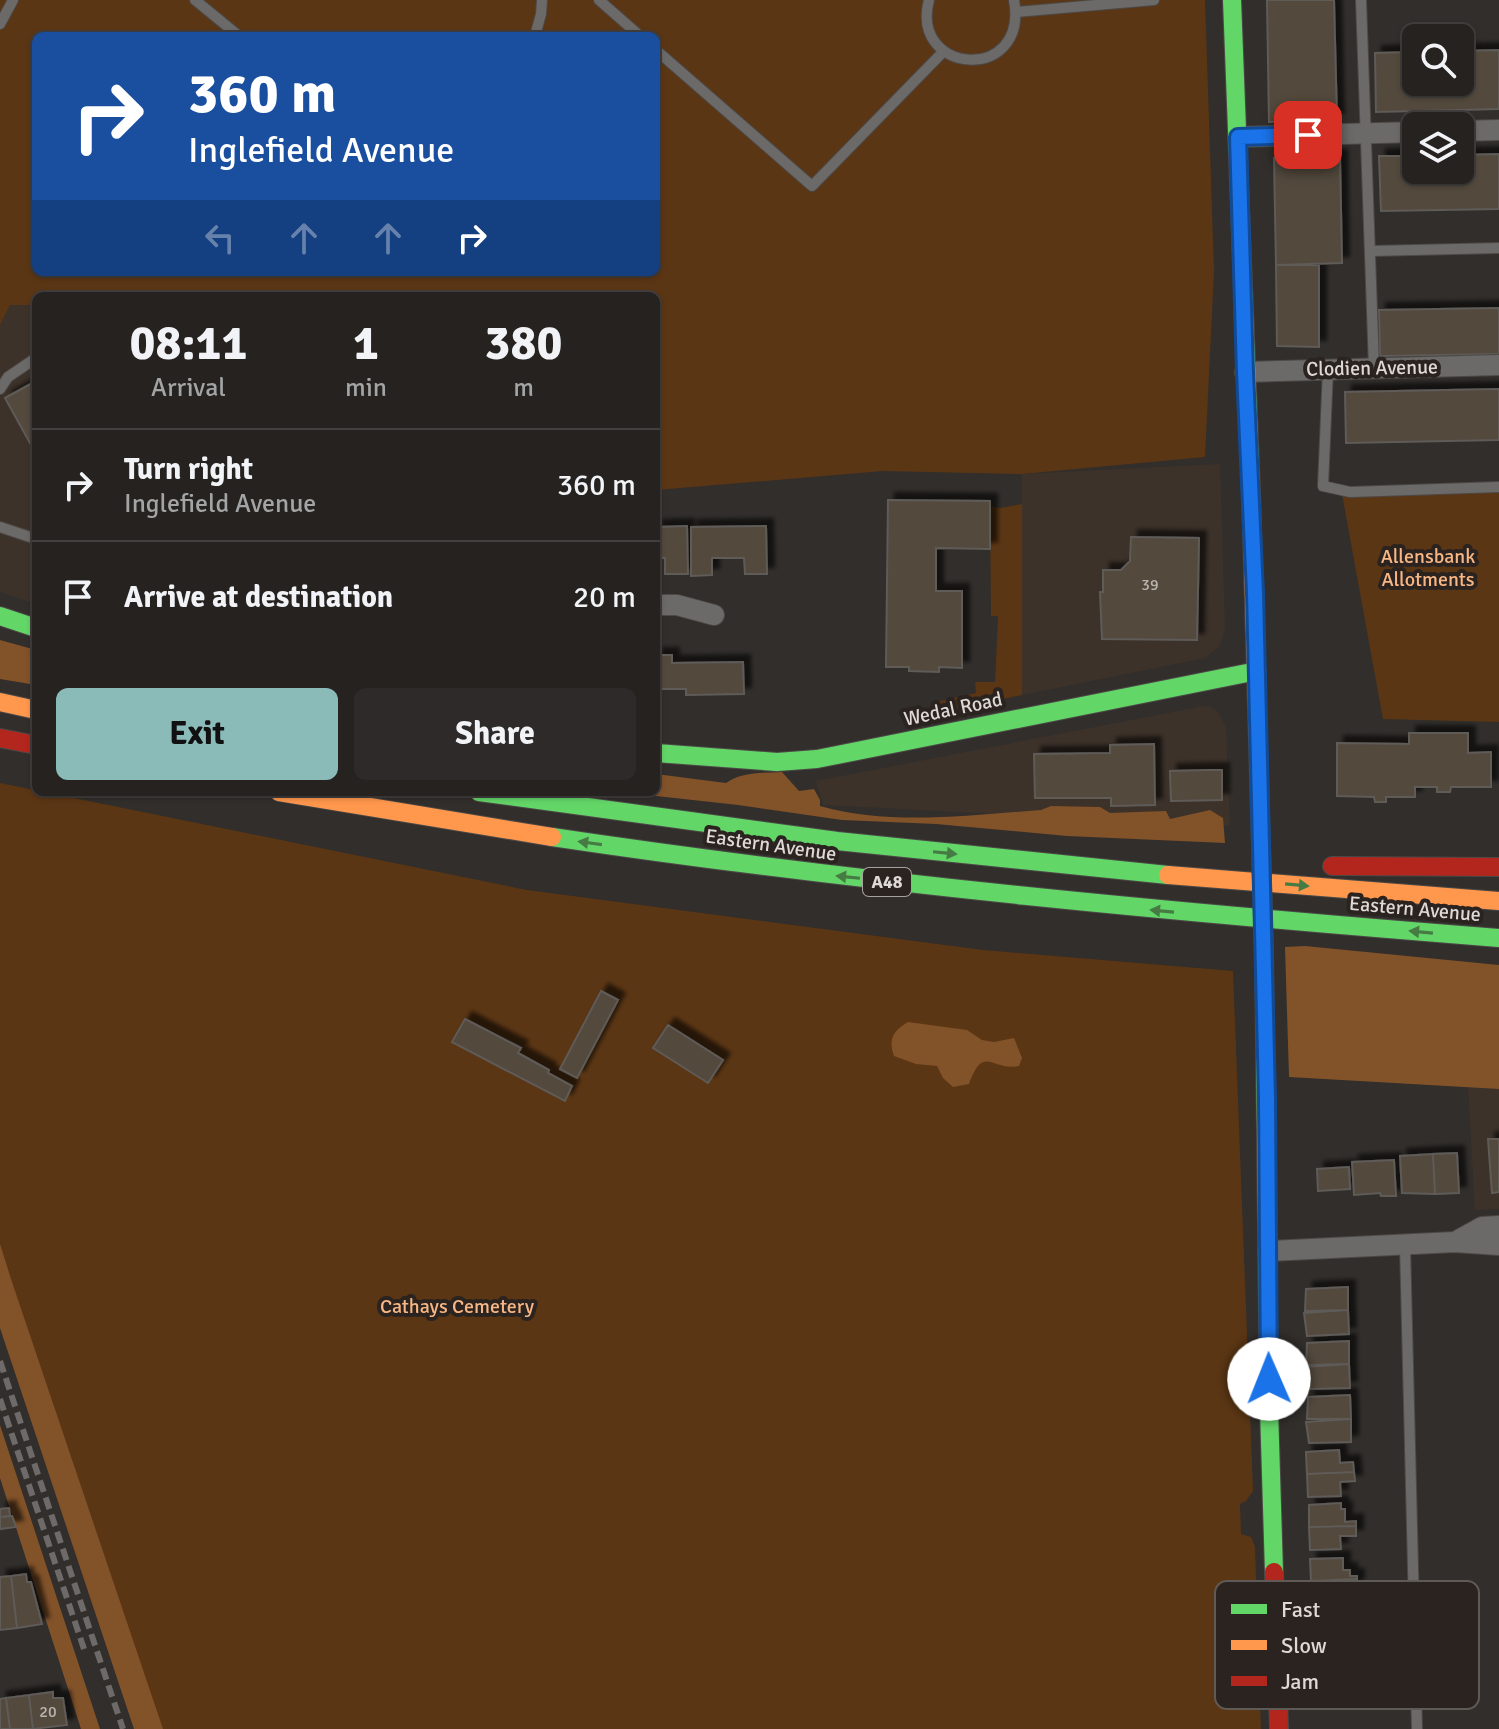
<!DOCTYPE html>
<html lang="en">
<head>
<meta charset="utf-8">
<style>
  :root { --surface:#252220; --page:#2d2a29; --text:#f1f3f6; --muted:#a3a4a5; --line:#423f3e; --accent:#8bbbb9 }
  body { margin:0; font-family:Signika,sans-serif; background:var(--page); color:var(--text); height:100vh; display:flex; flex-direction:column; font-size:30px; white-space:nowrap }
  * { box-sizing:border-box; margin:0 }
  p { font-size:26px; color:var(--muted) }
  .icon { flex:none; width:44px; height:44px; fill:none; stroke:currentColor; stroke-width:2; stroke-linecap:round; stroke-linejoin:round }
  .map { position:relative; flex:1; overflow:hidden }
  .side { position:absolute; left:32px; top:292px; width:628px; height:504px; display:flex; flex-direction:column; background:var(--surface); border-radius:12px; box-shadow:0 2px 6px #0004,0 0 0 2px var(--line) }
  .side>* { flex:none }
  .top-card { position:absolute; left:32px; top:32px; width:628px; height:244px; border-radius:12px; box-shadow:0 2px 6px #0004,0 0 0 2px var(--line); background:#1a4fa0; color:#fff; overflow:hidden }
  .buttons { position:absolute; left:1402px; top:24px; display:grid; gap:16px }
  .buttons a { display:grid; place-items:center; width:72px; height:72px; border-radius:12px; background:var(--surface); box-shadow:0 2px 6px #0004,0 0 0 2px var(--line); font-size:40px }
  .pin { position:absolute; display:grid; place-items:center; width:68px; height:68px; color:#fff; margin:-34px; border-radius:16px; box-shadow:0 4px 12px #0006 }
  .me { position:absolute; width:88px; margin:-44px; rotate:359deg; stroke-linejoin:round; filter:drop-shadow(0 0 6px #0008) }
  .turn { display:flex; align-items:center; gap:28px; height:168px; padding:0 24px; font-size:36px }
  .turn .icon { width:104px; height:104px; stroke-width:2.5 }
  .turn b { display:block; font-size:56px; line-height:68px }
  .lanes { display:flex; align-items:center; height:76px; padding:0 24px; background:#0003; justify-content:center; gap:40px; direction:ltr }
  .lanes .off { opacity:.35 }
  .eta { display:flex; justify-content:space-evenly; align-items:center; height:136px; text-align:center }
  .eta b { font-size:48px; font-weight:800; line-height:56px }
  .action { display:flex; gap:16px; margin-top:auto; padding:16px 24px }
  .action a { flex:1; height:92px; border-radius:12px; background:var(--accent); color:#111; font-size:32px; font-weight:800; line-height:92px; text-align:center }
  .action a+a { background:var(--page); color:var(--text) }
  ul { padding:0; list-style:none }
  li { display:flex; align-items:center; gap:24px; height:112px; padding:0 24px; border-top:2px solid var(--line) }
  li div { flex:1 }
  li b { display:block; font-size:30px }
  li em { font-style:normal }
  .map>svg:first-child { display:block }
  .built { fill:#3d322a }
  .green { fill:#5b3614; fill-rule:evenodd }
  .forest { fill:#825229 }
  .building { fill:#53483e; stroke:#5e5b59; stroke-width:2; filter:url(#shadow) }
  .lines { fill:none; stroke-linecap:round; stroke-linejoin:round }
  .lane-casing { stroke:#4c4947; stroke-width:12 }
  .street-casing { stroke:#4c4947; stroke-width:22 }
  .fast-casing { stroke:#4c4947; stroke-width:20 }
  .slow-casing { stroke:#4c4947; stroke-width:20 }
  .jam-casing { stroke:#4c4947; stroke-width:20 }
  .lane { stroke:#6c6a69; stroke-width:10 }
  .street { stroke:#6c6a69; stroke-width:20 }
  .fast { stroke:#63d668; stroke-width:18 }
  .slow { stroke:#ff974d; stroke-width:18 }
  .jam { stroke:#b3261e; stroke-width:18 }
  .rail { stroke:#6d6a69; stroke-width:6; stroke-dasharray:12 6; stroke-linecap:butt }
  .fast-bridge-casing { stroke:#4c4947; stroke-width:20; stroke-linecap:butt }
  .fast-bridge { stroke:#63d668; stroke-width:18 }
  .oneway { fill:#467c44 }
  .route-casing { stroke:#114b97; stroke-width:20 }
  .route { stroke:#1a73e8; stroke-width:14 }
  .labels { text-anchor:middle; dominant-baseline:central; stroke-width:8; stroke-linejoin:round; paint-order:stroke }
  .number-label { font-size:16px; fill:#bbb5b0 }
  .shield { fill:#2a231f; stroke:#a8a29f; stroke-width:2 }
  .shield-label { font-size:18px; font-weight:bold; fill:#ded9d6 }
  .street-label { font-size:20px; fill:#ded9d6; stroke:#2a231f }
  .park-label { font-size:20px; fill:#f7b683; stroke:#2a231f }
  .key { fill:#2a231f; stroke:#605a56; stroke-width:2 }
  .key-label { font-size:22px; fill:#ded9d6 }
</style>
</head>
<body>
<div class="map">
<svg width="1499" height="1729" viewBox="0 0 1499 1729">
  <defs>
    <filter id="shadow"><feDropShadow dx="7" dy="-7" stdDeviation="2" flood-color="#0009"/></filter>
  </defs>
  <rect width="100%" height="100%" fill="#312e2b"/>
  <path class="built" d="M10 305H36V604L0 592V325Z
    M1220 464 1225 629 1220 646 1205 658 1022 695V474Z
    M1204 706 1210 707 1217 711 1226 727 1230 826 823 805 816 781Z
    M1468 1087 1499 1089V1209L1475 1210Z"/>
  <path class="green" d="M0 0H1205L1214 271 1205 457 1022 474 883 471 656 490V296H36V305H10L0 325ZM36 36H656V272H36Z
    M1499 487V722L1383 719 1342 494Z
    M1022 504V695L939 713 931 703 976 693 975 682H995L998 616H991L990 506 1000 508Z
    M0 783 527 890 983 950 1233 971 1253 1491 1246 1501 1240 1504 1241 1534 1251 1537 1255 1547 1261 1729H153L0 1268Z"/>
  <path class="forest" d="M0 640 36 650V685L0 679Z
    M782 772 799 791 814 789 820 800V806C890 826 968 815 1041 810L1051 806 1100 807 1110 813 1166 811 1170 819 1210 810 1223 818 1225 843 1067 836 936 824 842 820 738 805 620 792H656V774L726 783C741 772 763 773 782 772Z
    M1305 946 1499 965V1089L1289 1077 1285 947Z
    M908 1022 967 1030 982 1040 994 1042 1014 1038 1022 1058 1019 1066C992 1072 984 1043 969 1084L953 1087 943 1078 937 1066 916 1064 894 1056C888 1039 893 1031 908 1022Z
    M0 1244 12 1282 163 1729H134L0 1328Z
    M0 1425 100 1729H81L0 1478Z"/>
  <path class="building" d="M1267 0H1334L1337 120 1269 122Z
    M1499 50V109L1376 112 1375 53 1416 52V82H1460V51Z
    M1499 154V209L1381 211 1379 156H1416V170H1460V155Z
    M1340 157 1342 263 1276 265 1274 158Z
    M1276 265H1319V347L1277 346Z
    M1499 308V354L1380 356 1379 310Z
    M36 381V454L5 398Z
    M1499 389V440L1346 443 1345 392Z
    M888 500 990 501V549L936 548V591H962V668L939 667V672L909 671V667H886Z
    M687 526 688 574H665V558H656V527Z
    M766 526 767 574H745L744 558H712V575L691 576V527Z
    M1131 537 1199 538 1197 640 1102 639 1100 592H1103V570H1121L1130 561Z
    M656 655H672V663L743 662 744 694 686 695V689H656Z
    M1409 733H1468V753L1491 752V787H1451L1450 792H1437V787H1415V797H1386V802H1375L1374 797 1337 796V743L1409 744Z
    M1154 744 1155 805 1111 806V798H1035L1034 754 1110 753V745Z
    M1209 770H1222V800L1171 801 1170 771Z
    M601 991 618 1000 577 1078 560 1069Z
    M465 1019 521 1048 518 1053 549 1070 548 1073 572 1086 565 1101 452 1042Z
    M668 1025 723 1060 708 1083 653 1048Z
    M1488 1139H1499V1192L1492 1193Z
    M1457 1153 1459 1193 1435 1194 1433 1154Z
    M1433 1154 1435 1194 1402 1193 1400 1156Z
    M1394 1160 1396 1196H1381L1380 1193 1354 1195 1352 1162Z
    M1349 1167 1350 1189 1318 1191 1317 1169Z
    M1348 1287V1310L1305 1311 1306 1289Z
    M1348 1310 1349 1334 1307 1336 1304 1313Z
    M1349 1341V1364L1306 1365 1307 1343Z
    M1349 1364 1350 1388 1308 1389 1305 1367Z
    M1350 1395 1351 1419H1307L1308 1397Z
    M1351 1419V1442L1309 1443 1306 1422Z
    M1339 1450 1340 1463 1353 1462 1354 1472 1307 1474 1306 1452Z
    M1354 1472 1355 1481 1340 1482 1341 1496 1308 1497 1307 1474Z
    M1341 1503V1509H1345V1522L1356 1521V1526L1309 1527V1505Z
    M9 1508 10 1516 0 1517V1509Z
    M12 1516 16 1527 0 1529V1517Z
    M1356 1526V1536H1340L1341 1549 1310 1550 1309 1527Z
    M1343 1558V1570H1350V1576H1357V1579L1311 1581 1310 1559Z
    M26 1574 27 1582H31L42 1624 17 1628 11 1576Z
    M11 1576 17 1628 0 1630V1577Z
    M1357 1579V1585H1353V1590H1343L1344 1602H1311V1581Z
    M53 1692V1698H63L67 1725 33 1729 29 1695Z
    M29 1695 33 1729H10L6 1698Z
    M6 1698 10 1729H0V1699Z"/>
  <g class="lines">
    <g class="lane-casing">
      <path id="lane" d="M195 0 239 36
        M599 0 640 36
        M929 0C909 75 1029 84 1014 0
        M1361 0 1374 368
        M1016 12 1154 0
        M0 24 13 0
        M535 36 541 14 542 0
        M656 50 812 186 943 52
        M1371 251 1499 248
        M1328 369 1323 486 1350 492 1499 487
        M0 389 8 377 36 358
        M0 527 36 539
        M1405 1245 1417 1729
        M1277 1643 1415 1637"/>
    </g>
    <g class="street-casing">
      <path id="street" d="M1460 131 1499 130
        M1238 137 1416 132
        M1245 372 1499 365
        M656 605H677L714 615
        M1455 1242 1482 1227 1499 1226
        M1268 1251 1455 1242 1499 1245"/>
    </g>
    <g class="fast-casing">
      <path id="fast" d="M1232 0 1251 494
        M0 616 36 628
        M656 753 777 762 817 759 1257 671
        M479 792 837 841 1168 875
        M552 837C867 884 1182 913 1499 938
        M1264 952 1269 1409 1274 1572"/>
    </g>
    <g class="slow-casing">
      <path id="slow" d="M1251 494 1260 812
        M0 702 36 710
        M279 792 552 837
        M1168 875 1499 901"/>
    </g>
    <g class="jam-casing">
      <path id="jam" d="M0 738 36 745
        M1332 866 1499 867
        M1274 1572 1279 1729"/>
    </g>
    <use href="#lane" class="lane"/>
    <use href="#street" class="street"/>
    <use href="#fast" class="fast"/>
    <use href="#slow" class="slow"/>
    <use href="#jam" class="jam"/>
    <path class="rail" d="M0 1361 123 1729
      M0 1399 84 1649"/>
    <g class="fast-bridge-casing">
      <path id="fast-bridge" d="M1260 812 1264 952"/>
    </g>
    <use href="#fast-bridge" class="fast-bridge"/>
  </g>
  <defs><path id="oneway-solid" d="M-6-.8H1V-3.2L6.5 0L1 3.2V.8H-6Z" transform="scale(2)"/></defs>
  <g class="oneway">
    <use href="#oneway-solid" transform="translate(590 843) rotate(-172)"/>
    <use href="#oneway-solid" transform="translate(945 853) rotate(6)"/>
    <use href="#oneway-solid" transform="translate(848 877) rotate(-174)"/>
    <use href="#oneway-solid" transform="translate(1297 885) rotate(5)"/>
    <use href="#oneway-solid" transform="translate(1162 911) rotate(-175)"/>
    <use href="#oneway-solid" transform="translate(1421 932) rotate(-175)"/>
  </g>
  <g class="lines">
    <g class="route-casing">
      <path id="route" d="M1269 1379 1267 1098 1255 593 1245 372 1238 137 1308 135"/>
    </g>
    <use href="#route" class="route"/>
  </g>
  <g class="labels">
    <g class="number-label">
      <text x="1150" y="585">39</text>
      <text x="48" y="1712">20</text>
    </g>
    <rect class="shield" x="863" y="868" width="48" height="28" rx="6"/>
    <g class="shield-label">
      <text x="887" y="882">A48</text>
    </g>
    <g class="street-label">
      <text transform="translate(1372 368) rotate(-1)">Clodien Avenue</text>
      <text transform="translate(953 709) rotate(-12)">Wedal Road</text>
      <text transform="translate(771 845) rotate(8)">Eastern Avenue</text>
      <text transform="translate(1415 909) rotate(5)">Eastern Avenue</text>
    </g>
    <g class="park-label">
      <text x="1428" y="556">Allensbank<tspan x="1428" dy="23">Allotments</tspan></text>
      <text x="457" y="1306">Cathays Cemetery</text>
    </g>
  </g>
  <rect x="1215" y="1581" width="264" height="128" rx="12" class="key"/>
  <rect x="1231" y="1604" width="36" height="10" fill="#63d668"/>
  <rect x="1231" y="1640" width="36" height="10" fill="#ff974d"/>
  <rect x="1231" y="1676" width="36" height="10" fill="#b3261e"/>
  <g class="key-label">
    <text x="1281" y="1617">Fast</text>
    <text x="1281" y="1653">Slow</text>
    <text x="1281" y="1689">Jam</text>
  </g>
</svg>
<div class="buttons">
<a><svg class="icon" aria-label="search" viewBox="0 0 24 24"><circle cx="10" cy="10" r="6"/><path d="M15 15l6 6"/></svg></a>
<a><svg class="icon" aria-label="layers" viewBox="0 0 24 24"><path d="M12 4l9 5-9 5-9-5zM3 14l9 5 9-5"/></svg></a>
</div>
<div class="pin" style="left:1308px;top:135px;background:#d93025"><svg class="icon" aria-label="arrive" viewBox="0 0 24 24"><path d="M6 21V4h12l-3 4 3 4H6"/></svg></div>
<svg class="me" style="left:1269px;top:1379px" viewBox="-20 -20 40 40"><circle r="19" fill="#fff"/><path d="M0-13L10 11 0 6-10 11z" fill="#1a73e8"/></svg>
<div class="top-card">
<div class="turn"><svg class="icon" aria-label="right" viewBox="0 0 24 24"><path d="M7 20v-9h11M14 6l5 5-5 5"/></svg><div><b>360 m</b>Inglefield Avenue</div></div>
<div class="lanes"><svg class="icon off" aria-label="left" viewBox="0 0 24 24"><path d="M17 20v-9H6M10 6l-5 5 5 5"/></svg><svg class="icon off" aria-label="ahead" viewBox="0 0 24 24"><path d="M12 20V5M6 11l6-6 6 6"/></svg><svg class="icon off" aria-label="ahead" viewBox="0 0 24 24"><path d="M12 20V5M6 11l6-6 6 6"/></svg><svg class="icon" aria-label="right" viewBox="0 0 24 24"><path d="M7 20v-9h11M14 6l5 5-5 5"/></svg></div>
</div>
<section class="side">
<div class="eta">
<div><b>08:11</b><p>Arrival</p></div>
<div><b>1</b><p>min</p></div>
<div><b>380</b><p>m</p></div>
</div>
<ul>
<li><svg class="icon" aria-label="right" viewBox="0 0 24 24"><path d="M7 20v-9h11M14 6l5 5-5 5"/></svg><div><b>Turn right</b><p>Inglefield Avenue</p></div><em>360 m</em></li>
<li><svg class="icon" aria-label="arrive" viewBox="0 0 24 24"><path d="M6 21V4h12l-3 4 3 4H6"/></svg><div><b>Arrive at destination</b></div><em>20 m</em></li>
</ul>
<div class="action"><a>Exit</a><a>Share</a></div>
</section>
</div>
</body>
</html>
